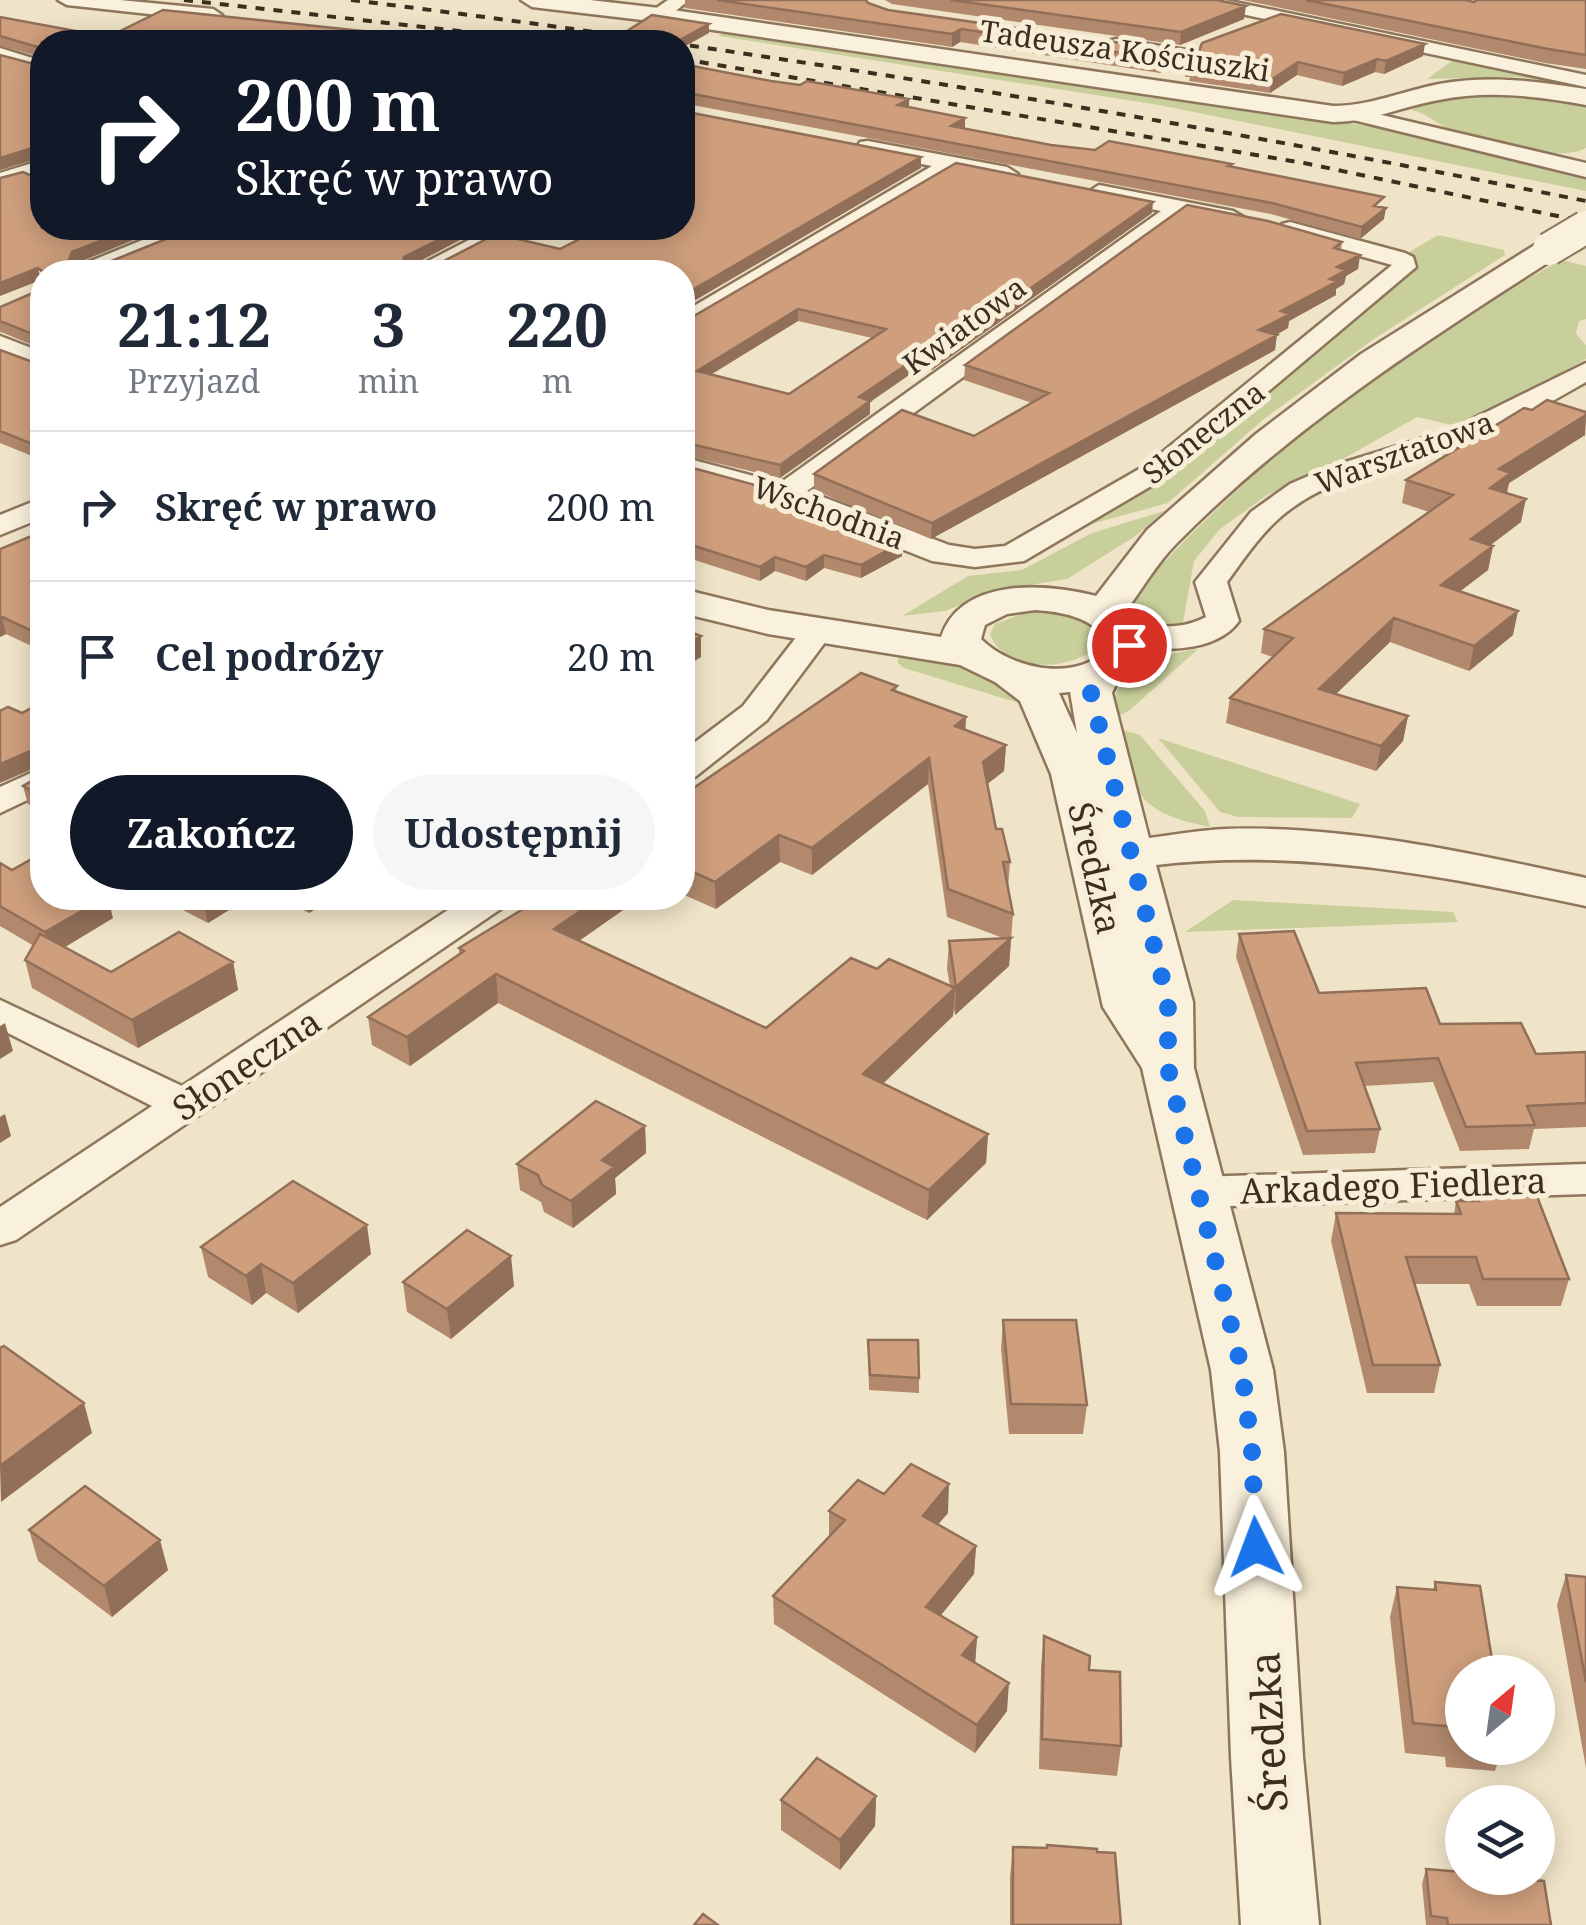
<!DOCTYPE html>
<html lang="pl">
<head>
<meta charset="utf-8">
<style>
  :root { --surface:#fff; --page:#f6f6f7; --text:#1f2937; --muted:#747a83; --line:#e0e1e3; --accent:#111827 }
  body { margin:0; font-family:"Noto Serif",serif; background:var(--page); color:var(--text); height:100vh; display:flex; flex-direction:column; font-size:38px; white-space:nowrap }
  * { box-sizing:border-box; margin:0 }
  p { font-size:32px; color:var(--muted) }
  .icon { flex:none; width:55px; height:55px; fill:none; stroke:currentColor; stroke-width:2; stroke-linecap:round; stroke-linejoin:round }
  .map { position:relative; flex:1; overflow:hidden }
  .drawer { position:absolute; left:30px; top:260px; width:665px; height:650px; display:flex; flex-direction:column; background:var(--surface); border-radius:40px; box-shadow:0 5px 25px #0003 }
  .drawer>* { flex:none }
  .hud { position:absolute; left:30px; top:30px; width:665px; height:210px; border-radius:40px; box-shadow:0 5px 25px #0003; background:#111827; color:#fff; overflow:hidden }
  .needle { width:65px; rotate:29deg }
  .fabs { position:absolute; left:1445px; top:1655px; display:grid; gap:20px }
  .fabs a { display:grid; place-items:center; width:110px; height:110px; border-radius:50%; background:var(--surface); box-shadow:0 5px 25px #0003; font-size:50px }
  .pin { position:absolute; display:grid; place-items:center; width:85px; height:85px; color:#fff; margin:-42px; border:5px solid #fff; border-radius:50%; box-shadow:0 2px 10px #0007 }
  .me { position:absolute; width:110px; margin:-55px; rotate:357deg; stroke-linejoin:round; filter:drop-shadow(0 0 8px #0008) }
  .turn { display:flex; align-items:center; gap:35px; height:210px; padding:0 40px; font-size:45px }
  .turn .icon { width:130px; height:130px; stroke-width:2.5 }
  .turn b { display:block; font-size:70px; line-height:85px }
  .eta { display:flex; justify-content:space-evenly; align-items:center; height:170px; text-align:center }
  .eta b { font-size:60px; font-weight:700; line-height:70px }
  .action { display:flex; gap:20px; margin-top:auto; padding:20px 40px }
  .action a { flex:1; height:115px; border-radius:60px; background:var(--accent); color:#fff; font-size:40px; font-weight:700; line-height:115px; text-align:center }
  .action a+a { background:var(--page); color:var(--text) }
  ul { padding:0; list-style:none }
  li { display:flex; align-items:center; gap:30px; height:150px; padding:0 40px; border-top:2px solid var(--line) }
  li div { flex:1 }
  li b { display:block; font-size:38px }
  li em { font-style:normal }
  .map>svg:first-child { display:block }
  .green { fill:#c9cf9b }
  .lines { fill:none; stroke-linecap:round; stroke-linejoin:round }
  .minor-casing { stroke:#8d765c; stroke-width:5 }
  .tertiary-casing { stroke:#8d765c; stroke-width:5 }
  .minor { fill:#faf1dc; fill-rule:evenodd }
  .tertiary { fill:#faf1dc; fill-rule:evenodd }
  .rail { stroke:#3d2e20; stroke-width:4; stroke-dasharray:9 9; stroke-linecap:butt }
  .tertiary-bridge-casing { stroke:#8d765c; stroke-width:36; stroke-linecap:butt }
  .tertiary-bridge { stroke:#faf1dc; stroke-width:32 }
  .wall { fill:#b2896c; fill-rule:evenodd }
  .shaded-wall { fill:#916f58 }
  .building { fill:#cf9f7d; stroke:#916f58; stroke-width:2.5; fill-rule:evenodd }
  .route { stroke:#1a73e8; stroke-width:18; stroke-dasharray:0 32.4 }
  .labels { text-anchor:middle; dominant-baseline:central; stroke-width:10; stroke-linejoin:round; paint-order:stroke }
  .far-street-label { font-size:30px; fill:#3d2e20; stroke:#f7eed8 }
  .street-label { font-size:35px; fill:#3d2e20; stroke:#f7eed8 }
  .near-street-label { font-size:42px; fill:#3d2e20; stroke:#f7eed8 }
</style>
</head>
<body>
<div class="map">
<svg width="1586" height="1925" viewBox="0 0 1586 1925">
  <rect width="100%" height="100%" fill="#f0e4c8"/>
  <path class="green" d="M726 29 1072 80 1144 95 1171 94 1409 133 1586 175V191L1159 105 719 36Z
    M1456 58 1562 81 1512 77 1427 79Z
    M1511 92 1586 102V148C1559 163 1485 142 1454 131 1439 126 1428 114 1412 110 1436 89 1481 94 1511 92Z
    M1438 235 1504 250 1505 255 1374 339 1265 418 1168 503 1080 527 1170 471 1401 257Z
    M1561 260 1586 266V319L1579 321 1576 334 1586 345V359L1465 428 1417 417 1322 471 1267 495 1220 529 1194 561 1182 628 1149 629 1137 620 1134 595C1253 460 1404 347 1561 260Z
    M1164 511 1137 535 1067 579 999 590 945 611 902 616 968 576 1022 570 1092 533Z
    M1029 611C1056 611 1080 613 1099 634V645C1073 672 1004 674 990 634L995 624Z
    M898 649C936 657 1000 677 1025 705L904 668 898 663Z
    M1198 649 1130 710 1121 715 1112 712C1114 669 1161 654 1198 649Z
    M1116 728 1140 735 1205 811 1210 827C1137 812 1135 795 1116 728Z
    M1158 738 1360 804 1352 818 1238 817 1220 812Z
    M1233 900 1453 912 1458 922 1185 932Z"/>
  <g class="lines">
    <g class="minor-casing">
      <path id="minor" d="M58 0H120L213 9 222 15 213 21 67 5Z
        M668 0H689L666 19H652V11Z
        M1190 0H1225L1586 75V87L1199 5Z
        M1116 39 1186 50 1196 56 1186 62 1109 49V41Z
        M0 48 42 61V73L0 60Z
        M1352 108 1586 163V177L1345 118 1342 114 1345 110Z
        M868 141 1007 167 1018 174 1007 181 955 170 682 332V313L932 166 860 152 857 147 860 142Z
        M42 160V174L0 187V173Z
        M1099 185 1233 211 1245 218 1233 225 1185 215 807 491 949 545 975 549 1005 546 1148 464 1392 265 1282 234 1278 229 1282 224 1290 222 1405 253 1413 257 1416 267 1168 476 1024 561 975 567 932 561 775 499 682 474V457L780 483 1161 211 1091 197 1088 192Z
        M172 228H203L199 233 105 272H73L76 267Z
        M492 228H522L437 272H407Z
        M1586 363V382C1542 407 1497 433 1449 450 1396 468 1338 474 1292 508 1265 527 1246 556 1227 582L1239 621C1215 655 1151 652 1115 643L1111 636 1115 629C1150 620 1171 635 1206 617L1195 582 1251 512 1290 484 1329 467 1450 430Z
        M42 498V518L0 535V515Z
        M819 619 830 622 835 629 767 720 695 777 682 780V752L743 706 808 622Z
        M42 768V793L0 813V787Z
        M466 898H510L505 906 16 1240 0 1245V1207L152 1106 0 1029V1000L182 1086Z
        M1586 1164V1194L1200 1207 1184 1203 1177 1192 1184 1181 1200 1177Z"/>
    </g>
    <g class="tertiary-casing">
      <path id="tertiary" d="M521 0H590L659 8 1333 106C1370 106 1403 91 1439 84 1488 75 1538 81 1586 89V105C1538 96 1488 90 1439 100 1403 106 1371 122 1333 122L659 22 532 7Z
        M1549 240 1560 243 1564 249 1560 255C1424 342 1290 428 1176 544 1157 563 1142 589 1126 611L1147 636C1143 670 1122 668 1112 693L1149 838C1174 835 1200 830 1226 829 1344 825 1471 853 1586 878V906C1443 876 1303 848 1156 865L1193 1002 1194 1068 1273 1370 1284 1452 1303 1757 1319 1925H1241L1231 1757 1220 1452 1211 1370 1142 1068 1103 1007 1051 774 1020 701 995 682 960 665 768 634 682 613V589L768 610 941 637C961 577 1045 583 1096 596L1147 530 1256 434 1361 354 1538 243ZM1035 610C1063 612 1086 616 1106 637L1104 652C1072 682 1010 668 981 639L985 625 1007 614ZM1059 693 1070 692 1077 733Z
        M0 336 42 352V373L0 358Z"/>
    </g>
    <use href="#minor" class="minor"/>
    <use href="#tertiary" class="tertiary"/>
    <path class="rail" d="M184 0 557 42
      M351 0C765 51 1176 119 1586 201
      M682 59 1304 163 1586 222"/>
    <g class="tertiary-bridge-casing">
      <path id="tertiary-bridge" d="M1549 249 1586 227"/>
    </g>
    <use href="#tertiary-bridge" class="tertiary-bridge"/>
  </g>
  <path class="wall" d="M685 0H866L868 3 888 10 1171 50 1169 64 1160 73 960 42 952 47 685 8Z
    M885 0H1216L1244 19 1180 45 892 4Z
    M1243 0H1465L1474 2 1586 0V69L1545 63Z
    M0 17 108 37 42 42V157L0 170V55L42 66V57L0 46Z
    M1423 56 1384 74 1375 72 1342 86 1297 75 1270 93 1189 81 1190 77H1185L1186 64Z
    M682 64 771 81 909 99V108L965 128 1051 145 1232 164 1231 167 1382 207 1384 219 1360 239 1271 214 682 103Z
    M1152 213 932 370 922 366 870 402V414L780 478 682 455V323ZM798 321 872 338 789 394 712 374Z
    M1342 242 1341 250 1360 255 1358 269 1346 276 1344 284 1336 289V295L1289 321 1288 328 1276 335 1275 350 931 539 814 490V474L974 436 1032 403 964 380 965 365Z
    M42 289V349L1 332 0 333V307Z
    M0 350 38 364 42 361V460L0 443Z
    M1532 410 1586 412 1585 435 1509 483 1507 493 1521 522 1490 545 1493 546 1488 570 1460 591 1513 635 1469 671 1390 642 1336 694 1408 716 1403 741 1376 771 1226 723 1230 698 1273 657 1261 653 1264 629 1429 512 1402 503 1406 480Z
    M682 465 902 542V556L861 578 824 568 806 581 775 571 760 581 682 556Z
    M42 535V647L38 649 6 634 0 637V549Z
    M897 686 896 691 965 730 1006 745 1004 771 987 784 996 829 1010 862 1008 888 1013 914 1009 966 955 1015 954 1009 953 1016 883 1084 988 1134 986 1163 927 1220 498 1003 410 1066 372 1045 368 1017 459 954V948L640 898 579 941 766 1028 877 969 950 986 947 969 949 941 1003 938 947 917 928 784 812 875 780 862 716 909 682 894V796Z
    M42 702V812L28 804 23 786 42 775 41 765 22 713Z
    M0 863 113 918 65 947 111 972 233 962 238 990 138 1048 32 988 25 960 34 946 0 926Z
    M170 898H248L208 923 171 904Z
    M279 898H333L309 913Z
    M1239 934 1319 993 1440 1024 1536 1054 1586 1052V1127L1534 1129 1529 1149 1460 1151 1433 1082 1364 1086 1380 1129 1375 1153 1303 1155 1236 957Z
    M645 1126 646 1153 615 1178 616 1194 573 1228 544 1212 541 1202 520 1190 517 1164Z
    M1474 1186 1569 1279 1561 1306H1477L1469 1284H1415L1440 1365 1434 1393H1367L1331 1241 1336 1213 1454 1214 1456 1201H1470Z
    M201 1247 371 1254 298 1313 266 1293 252 1305 208 1277Z
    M403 1282 514 1286 451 1339 407 1312Z
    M1003 1320 1087 1405 1083 1434H1009L1001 1349Z
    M868 1340 919 1378V1393L869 1390Z
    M884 1494 948 1513 938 1524 976 1546 974 1574 941 1615 977 1637 975 1663 1007 1711 975 1753 774 1624 773 1596 829 1537V1511Z
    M29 1530 168 1570 112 1617 38 1561Z
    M1566 1575 1586 1577V1768L1557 1605Z
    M1435 1582 1462 1672V1748H1502L1495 1771 1446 1767 1445 1757 1405 1753 1390 1617 1397 1587 1433 1590Z
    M1044 1636 1089 1670 1121 1746 1117 1776 1039 1769 1041 1666Z
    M876 1796 875 1826 840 1870 781 1830V1800Z
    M1013 1847 1121 1925H1010V1877Z
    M1426 1869 1551 1925H1426L1422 1884Z"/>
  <path class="shaded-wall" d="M1246 6 1244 19 1180 45 1181 32Z
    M709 24V33L682 48V42H676Z
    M961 29 960 42 952 47V34Z
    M1425 44 1423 56 1384 74 1386 61Z
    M1171 50 1169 64 1160 73 1162 59Z
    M1377 59 1375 72 1342 86 1344 73Z
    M1298 62 1297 75 1270 93 1271 80Z
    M909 99V109L898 105Z
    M965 118V129L951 126Z
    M42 145V157L0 170V158Z
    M921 157V168L682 308V296Z
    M1153 202 1152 213 932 370 933 357Z
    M1386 208 1384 219 1360 239 1362 227Z
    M133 228H163L75 264 68 263 72 252Z
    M462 228H464V238L405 269 403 263 404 257Z
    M1360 255 1358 269 1346 276 1344 284 1336 289V295L1289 321 1288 328 1258 345 1259 330 1281 311 1337 267Z
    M38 268 41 280 0 296V283Z
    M798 309V321L697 383V371Z
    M1277 335 1275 350 931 539 932 523Z
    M922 354V366L870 402V414L780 478V465L859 397Z
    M1586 415 1585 435 1509 483 1506 495 1490 488 1499 469Z
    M1526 499 1521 522 1467 563 1471 539Z
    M902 542V556L861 578V565Z
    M1493 546 1488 570 1437 609 1441 585Z
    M824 555V568L806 581V567Z
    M775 557V571L760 581V567Z
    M1518 611 1513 635 1469 671 1474 646Z
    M2 617 6 634 0 637V618Z
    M1394 618 1390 642 1315 714 1319 689Z
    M40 630 42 647 38 649 34 632Z
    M701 636V657L682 669V647Z
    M1408 716 1403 741 1376 771 1381 746Z
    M966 717 965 743 955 726Z
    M1006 745 1004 771 981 789 983 762Z
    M39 747 42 765 0 783V764Z
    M929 758 928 784 812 875V848Z
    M779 835 780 862 716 909 715 882Z
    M104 898H108L113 918 50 956 45 932Z
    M224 898H248L208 923 205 909Z
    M307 898H333L309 913Z
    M599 898H640L556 957 554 929Z
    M1011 938 1009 966 955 1015 956 987Z
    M233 962 238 990 138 1048 132 1020Z
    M496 974 498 1003 410 1066 407 1037Z
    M955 988 953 1016 862 1103 863 1074Z
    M5 1023 13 1051 0 1059V1026Z
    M5 1114 11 1136 0 1143V1117Z
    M645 1126 646 1153 615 1178 616 1194 573 1228 571 1201 602 1160Z
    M988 1134 986 1163 927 1220 929 1190Z
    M367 1225 371 1254 298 1313 293 1283Z
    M511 1256 514 1286 451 1339 447 1309Z
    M261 1264 266 1293 252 1305 246 1276Z
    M84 1403 92 1433 1 1502 0 1466Z
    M949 1484 948 1513 921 1544 923 1516Z
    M160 1540 168 1570 112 1617 104 1586Z
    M976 1546 974 1574 925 1635 926 1607Z
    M977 1637 975 1665 962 1655Z
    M1009 1683 1007 1711 975 1753 977 1725Z
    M876 1796 875 1826 840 1870V1840Z"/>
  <path class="building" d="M717 0H866L868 3 888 10 1171 50 1162 59 961 29 952 34Z
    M951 0H1217L1246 6 1181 32Z
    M1306 0H1465L1474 2 1477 0H1586V55L1548 49Z
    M163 10 466 42H42V145L0 158V55L42 66 41 48 0 36V17L108 37Z
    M1281 14 1425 44 1386 61 1377 59 1344 73 1298 62 1271 80 1191 68 1195 65 1186 64 1197 57 1202 43Z
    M652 15 658 16 709 24 676 42H610Z
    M475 40 494 42H468Z
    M682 64 771 81 800 85 807 81 909 99 898 105 965 118 951 126 1051 145 1095 150 1109 141 1232 164 1228 166 1384 197 1374 206 1386 208 1362 227 1272 203 682 92Z
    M682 111 921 157 682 296V272H43L38 268 0 283V178L23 172 42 180V228H133L72 252 68 263 104 264 193 228H462L404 257 403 263 438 264 496 234 560 249 601 228H682Z
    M956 163 1153 202 933 357 922 354 859 397 870 401 780 465 682 442V323ZM798 309 886 329 789 394 697 371Z
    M1187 205 1268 221 1342 242 1334 248 1360 255 1337 267 1346 270 1330 279 1338 281 1281 311 1290 314 1259 330 1277 335 932 523 814 474 902 410 974 436 1049 393 965 365Z
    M42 289V338L0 321V307Z
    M0 350 38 364 42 361V448L0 431Z
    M1547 400 1586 412V415L1499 469 1511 473 1490 488 1526 499 1471 539 1493 546 1441 585 1518 611 1474 646 1394 618 1319 689 1408 716 1381 746 1230 698 1293 638 1264 629 1453 495 1406 480 1524 408 1532 410Z
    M682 465 784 493 902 542 861 565 824 555 806 567 775 557 760 567 682 542Z
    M39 533 42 535V631L40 630 34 632 2 617 0 618V549Z
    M682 629 701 636 682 647Z
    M861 673 897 686 892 690 966 717 955 726 1006 745 983 762 996 829H1002L1010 862H1003L1013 914 948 889 929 758 812 848 779 835 715 882 682 867V796Z
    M42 702V796L23 786 42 775 39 747 0 764V711L8 707 22 713Z
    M37 856 42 860V898H104L45 932 0 906V863L12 870Z
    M182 898H224L205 909Z
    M541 898H599L554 929 766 1028 851 958 877 969 889 959 955 988 863 1074 988 1134 929 1190 496 974 407 1037 368 1017 464 951 459 948Z
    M1294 931 1319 993 1426 988 1440 1024 1521 1023 1536 1054 1586 1052V1103L1527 1106 1535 1125 1466 1127 1438 1058 1356 1063 1380 1129 1307 1131 1239 934Z
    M179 932 233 962 132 1020 25 960 40 934 111 972Z
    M1011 938 956 987 949 941Z
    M596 1101 645 1126 602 1160 614 1167 571 1201 542 1185 538 1175 517 1164Z
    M293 1181 367 1225 293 1283 261 1264 246 1276 201 1247Z
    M1474 1186H1533L1569 1279H1483L1476 1257H1406L1440 1365H1373L1336 1213 1461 1214 1456 1201H1479Z
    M467 1230 511 1256 447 1309 403 1282Z
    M1003 1320H1076L1087 1405 1011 1404Z
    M868 1340H918L919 1378 870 1375Z
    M4 1346 84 1403 0 1466V1348Z
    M911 1464 949 1484 923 1516 976 1546 926 1607 977 1637 962 1655 1009 1683 977 1725 773 1596 845 1520 829 1511 858 1480 884 1494Z
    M85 1486 160 1540 104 1586 29 1530Z
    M1566 1575 1586 1577V1682Z
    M1435 1582 1480 1586 1494 1672H1462V1737H1455L1454 1727 1413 1723 1397 1587 1436 1590Z
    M1044 1636 1090 1656 1089 1670 1120 1672 1121 1746 1042 1739Z
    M817 1758 876 1796 840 1840 781 1800Z
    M1047 1845 1097 1849V1852L1115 1853 1121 1925H1013V1847L1047 1848Z
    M1426 1869 1462 1872V1878H1510L1544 1881 1551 1925H1448L1447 1918 1431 1916Z
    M703 1914 718 1925H694Z"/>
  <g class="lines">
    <path class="route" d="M1129 645 1120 662 1099 673 1091 693 1162 978 1168 1002V1068L1242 1370 1252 1452 1256 1547"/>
  </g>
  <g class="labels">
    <g class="far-street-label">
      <text transform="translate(1125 50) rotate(8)">Tadeusza Kościuszki</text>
      <text transform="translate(964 325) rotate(-36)">Kwiatowa</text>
      <text transform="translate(1203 432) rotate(-38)">Słoneczna</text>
      <text transform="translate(1404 452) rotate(-20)">Warsztatowa</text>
      <text transform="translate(829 512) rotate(20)">Wschodnia</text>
    </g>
    <g class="street-label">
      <text transform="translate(1096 868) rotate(77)">Średzka</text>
      <text transform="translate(246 1064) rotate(-34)">Słoneczna</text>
      <text transform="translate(1393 1185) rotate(-2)">Arkadego Fiedlera</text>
    </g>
    <g class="near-street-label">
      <text transform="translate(1267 1732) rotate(-93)">Średzka</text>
    </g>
  </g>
</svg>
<div class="fabs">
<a><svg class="needle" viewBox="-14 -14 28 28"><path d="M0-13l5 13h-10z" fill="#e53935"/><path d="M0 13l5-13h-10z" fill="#747a83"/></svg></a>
<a><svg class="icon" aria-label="layers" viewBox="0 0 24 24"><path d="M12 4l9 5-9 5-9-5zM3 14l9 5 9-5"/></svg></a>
</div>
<div class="pin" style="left:1129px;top:645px;background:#d93025"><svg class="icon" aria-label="arrive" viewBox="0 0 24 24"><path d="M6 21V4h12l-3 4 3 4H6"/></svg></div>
<svg class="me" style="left:1256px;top:1547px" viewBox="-20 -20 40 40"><path d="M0-17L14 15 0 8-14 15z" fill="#1a73e8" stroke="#fff" stroke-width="4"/></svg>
<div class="hud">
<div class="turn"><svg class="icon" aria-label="right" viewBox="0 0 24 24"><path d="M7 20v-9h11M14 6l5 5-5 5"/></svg><div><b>200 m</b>Skręć w prawo</div></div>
</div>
<section class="drawer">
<div class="eta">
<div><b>21:12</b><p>Przyjazd</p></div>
<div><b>3</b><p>min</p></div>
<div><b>220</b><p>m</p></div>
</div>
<ul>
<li><svg class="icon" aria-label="right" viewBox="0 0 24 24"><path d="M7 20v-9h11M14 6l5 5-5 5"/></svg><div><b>Skręć w prawo</b></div><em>200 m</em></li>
<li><svg class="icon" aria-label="arrive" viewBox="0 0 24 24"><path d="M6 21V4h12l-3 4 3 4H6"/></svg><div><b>Cel podróży</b></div><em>20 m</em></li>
</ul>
<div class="action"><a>Zakończ</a><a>Udostępnij</a></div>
</section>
</div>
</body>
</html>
